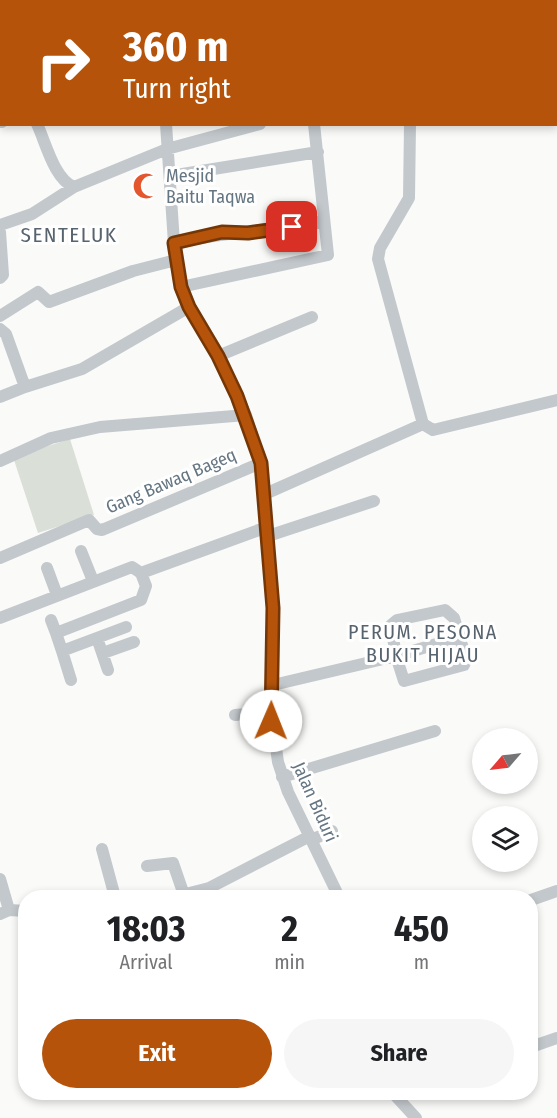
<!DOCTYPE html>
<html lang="en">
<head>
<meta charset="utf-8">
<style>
  :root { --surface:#fff; --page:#f6f6f6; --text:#202124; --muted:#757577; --accent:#b45309 }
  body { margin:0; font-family:"Fira Sans Condensed",sans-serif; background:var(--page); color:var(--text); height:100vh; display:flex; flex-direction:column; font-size:22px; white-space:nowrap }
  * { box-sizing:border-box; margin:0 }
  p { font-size:20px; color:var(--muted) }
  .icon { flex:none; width:33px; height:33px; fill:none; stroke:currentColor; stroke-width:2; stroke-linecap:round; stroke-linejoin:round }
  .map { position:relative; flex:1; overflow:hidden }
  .details { position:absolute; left:18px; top:890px; width:520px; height:210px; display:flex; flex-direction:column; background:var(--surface); border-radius:24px; box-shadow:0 3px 9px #0003 }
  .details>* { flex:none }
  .guide { position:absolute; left:0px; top:0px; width:558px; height:126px; box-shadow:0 3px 9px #0003; background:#b45309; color:#fff; overflow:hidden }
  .needle { width:39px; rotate:242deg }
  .tools { position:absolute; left:472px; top:728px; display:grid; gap:12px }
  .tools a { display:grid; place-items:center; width:66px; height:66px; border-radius:50%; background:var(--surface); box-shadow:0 3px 9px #0003; font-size:30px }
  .pin { position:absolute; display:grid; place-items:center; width:51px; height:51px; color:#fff; margin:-26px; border-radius:12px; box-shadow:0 3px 9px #0006 }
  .me { position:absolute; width:66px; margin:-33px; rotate:1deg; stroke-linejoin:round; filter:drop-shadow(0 0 4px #0008) }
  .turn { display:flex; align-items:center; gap:21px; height:126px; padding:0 24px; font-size:27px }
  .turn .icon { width:78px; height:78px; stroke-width:2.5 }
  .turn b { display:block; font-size:42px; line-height:51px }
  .eta { display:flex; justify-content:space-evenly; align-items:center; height:102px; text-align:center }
  .eta b { font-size:36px; font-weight:700; line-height:42px }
  .primary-button { display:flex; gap:12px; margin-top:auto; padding:12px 24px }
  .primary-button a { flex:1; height:69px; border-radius:36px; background:var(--accent); color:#fff; font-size:24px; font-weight:700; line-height:69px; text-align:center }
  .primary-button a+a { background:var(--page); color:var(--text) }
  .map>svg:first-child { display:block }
  .green { fill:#dadfd7 }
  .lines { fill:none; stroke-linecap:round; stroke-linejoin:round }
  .minor { stroke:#c3c8cc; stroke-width:12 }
  .route-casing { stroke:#753606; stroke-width:15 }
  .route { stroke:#b45309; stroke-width:10 }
  .labels { text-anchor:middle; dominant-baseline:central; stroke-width:6; stroke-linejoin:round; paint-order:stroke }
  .poi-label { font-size:18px; fill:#657683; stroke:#fff; text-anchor:start }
  .street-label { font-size:18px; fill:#657683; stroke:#fff }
  .neighbourhood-label { font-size:20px; letter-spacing:1.5px; fill:#57646e; stroke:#fff }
  .quarter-label { font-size:21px; letter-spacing:1.5px; fill:#57646e; stroke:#fff }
</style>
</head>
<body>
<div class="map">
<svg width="557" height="1118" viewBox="0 0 557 1118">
  <rect width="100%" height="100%" fill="#fafaf8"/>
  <path class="green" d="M70 439 94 515 38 533 13 457Z"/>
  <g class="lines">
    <path class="minor" d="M442 0 444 2
      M352 2 353 0
      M528 2 540 0
      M0 122H2
      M37 124C46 143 54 179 74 187
      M166 124 174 243 181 287 189 307 218 356 246 415 261 463 273 608 271 712 278 762 288 792 339 897
      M410 124 409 198 380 248 378 259 423 424 433 430 557 400
      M170 176 318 152
      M0 225 32 214 74 187 167 149 260 124
      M0 232 3 275 0 278
      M174 243C224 232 273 230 324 221
      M181 287 328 255 314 124
      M0 316 38 292 49 302 133 271 176 260
      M0 329 6 334 25 387
      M218 356 312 317
      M0 397 25 387 82 369 189 307
      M0 461 51 438 100 427 246 415
      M265 494 423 424
      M268 536 374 501
      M81 551 93 581
      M0 558 89 520 97 529 102 530 261 463
      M47 568 57 595
      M141 573 267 527
      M445 610 454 618 466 659 464 665 404 681 396 656 391 625 397 620Z
      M0 618 132 567 141 573 146 586 141 600 56 633 62 651 126 627
      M51 620 56 633
      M97 638 108 670
      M62 651 71 680
      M103 653 134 642
      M273 685 396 656 460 637
      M235 715 271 712
      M282 777 435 731
      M311 840 332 831
      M102 849 115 897
      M147 866 173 863 184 895
      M0 879 9 910
      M174 897 209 888 310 836
      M531 900 557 891
      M0 914 9 910 26 911
      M531 1047 557 1038
      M392 1092 416 1118"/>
  </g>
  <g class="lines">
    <g class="route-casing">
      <path id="route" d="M271 721 273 608 261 463 237 396 218 356 189 307 181 287 174 243 222 232 248 233 292 227"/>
    </g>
    <use href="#route" class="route"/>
  </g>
  <defs>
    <g id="mosque-bare" transform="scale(2.07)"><path d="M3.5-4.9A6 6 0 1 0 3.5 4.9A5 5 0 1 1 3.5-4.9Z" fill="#e4572e" stroke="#fff" stroke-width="2.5" paint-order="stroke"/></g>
  </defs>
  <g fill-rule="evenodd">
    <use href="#mosque-bare" x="146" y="186"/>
  </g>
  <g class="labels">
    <g class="poi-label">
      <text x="166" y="176">Mesjid<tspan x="166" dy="21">Baitu Taqwa</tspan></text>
    </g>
    <g class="street-label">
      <text transform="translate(171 481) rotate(-23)">Gang Bawaq Bageq</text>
      <text transform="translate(315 802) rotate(66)">Jalan Biduri</text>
    </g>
    <g class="neighbourhood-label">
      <text x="423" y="632">PERUM. PESONA<tspan x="423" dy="23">BUKIT HIJAU</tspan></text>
    </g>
    <g class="quarter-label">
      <text x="69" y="235">SENTELUK</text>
    </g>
  </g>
</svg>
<div class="tools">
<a><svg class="needle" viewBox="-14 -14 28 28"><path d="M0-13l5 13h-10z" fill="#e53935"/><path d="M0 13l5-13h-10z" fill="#757577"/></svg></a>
<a><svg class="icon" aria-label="layers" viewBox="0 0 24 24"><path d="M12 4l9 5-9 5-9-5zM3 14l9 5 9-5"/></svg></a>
</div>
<div class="pin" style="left:292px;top:227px;background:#d93025"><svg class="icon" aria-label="arrive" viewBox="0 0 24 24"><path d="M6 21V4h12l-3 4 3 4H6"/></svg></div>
<svg class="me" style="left:271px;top:721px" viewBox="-20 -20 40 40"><circle r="19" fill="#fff"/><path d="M0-13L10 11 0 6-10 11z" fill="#b45309"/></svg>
<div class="guide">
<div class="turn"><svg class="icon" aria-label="right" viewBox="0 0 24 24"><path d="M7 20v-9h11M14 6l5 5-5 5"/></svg><div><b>360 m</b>Turn right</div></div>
</div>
<section class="details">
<div class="eta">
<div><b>18:03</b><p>Arrival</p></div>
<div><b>2</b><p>min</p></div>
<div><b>450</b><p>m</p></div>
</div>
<div class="primary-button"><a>Exit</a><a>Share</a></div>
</section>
</div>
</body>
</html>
